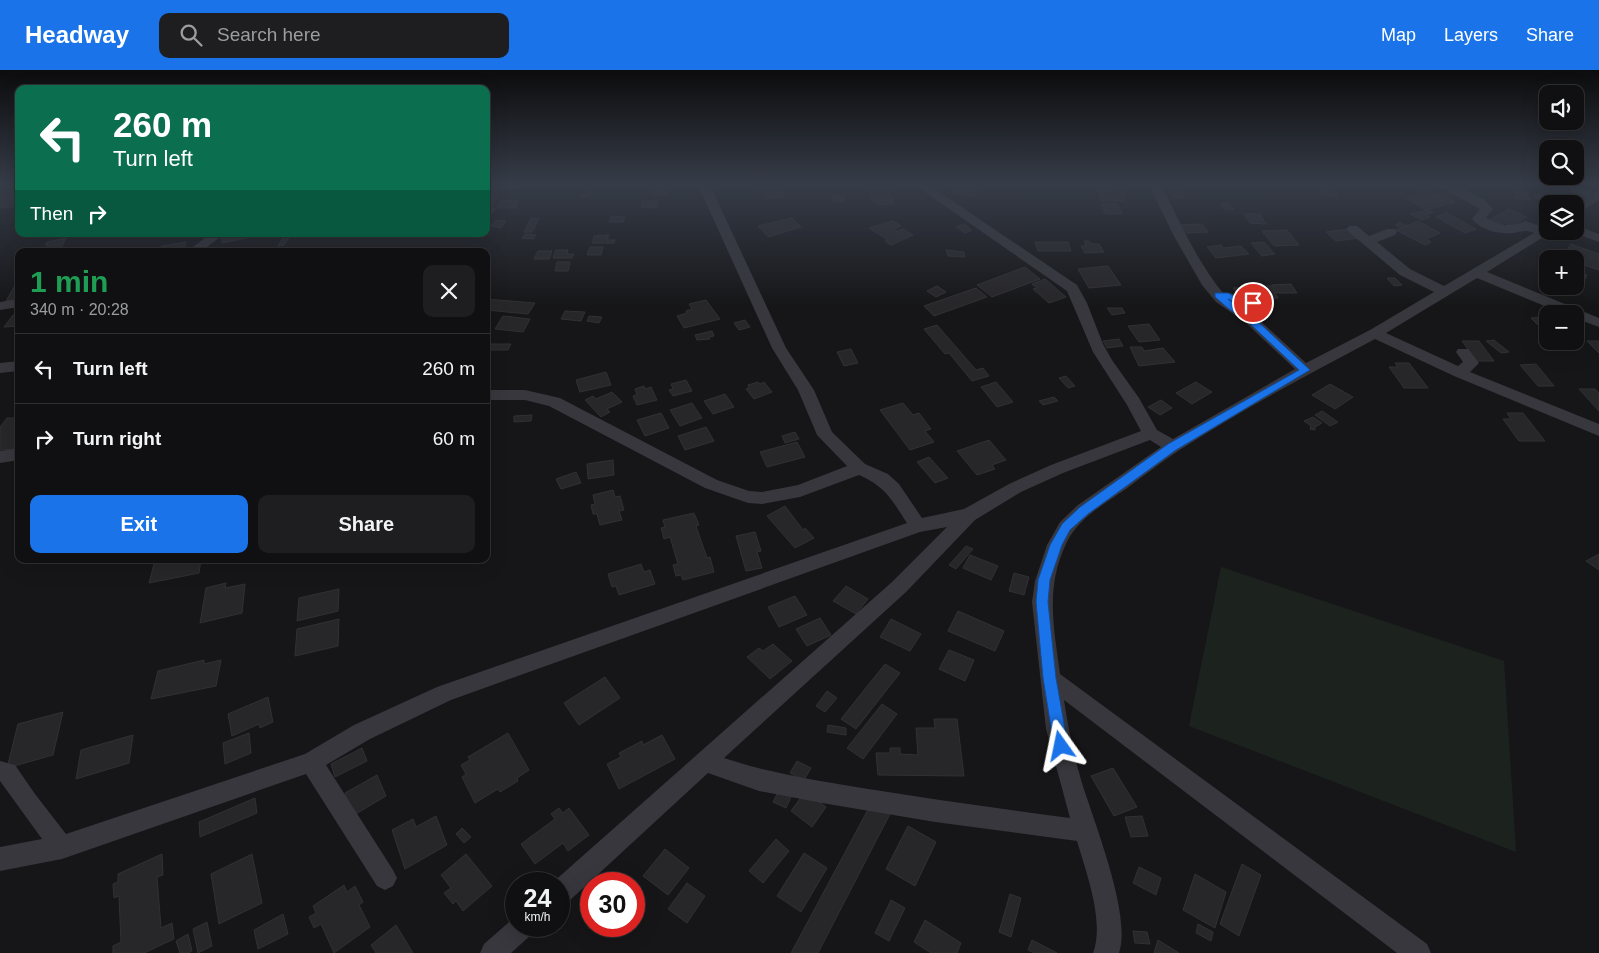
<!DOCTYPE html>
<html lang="en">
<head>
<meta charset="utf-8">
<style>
  :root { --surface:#101012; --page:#1e1e20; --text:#f1f3f6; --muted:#9c9d9f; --line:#303032; --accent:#1a73e8 }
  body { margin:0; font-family:Helvetica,sans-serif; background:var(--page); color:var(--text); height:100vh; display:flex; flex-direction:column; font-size:19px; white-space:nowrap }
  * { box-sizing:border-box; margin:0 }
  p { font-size:16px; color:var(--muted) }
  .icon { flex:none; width:28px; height:28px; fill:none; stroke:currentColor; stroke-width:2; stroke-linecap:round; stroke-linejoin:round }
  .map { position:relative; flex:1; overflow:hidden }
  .side { position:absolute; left:15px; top:178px; width:475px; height:315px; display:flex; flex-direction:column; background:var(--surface); border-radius:10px; box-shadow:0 5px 20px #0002,0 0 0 1px var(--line) }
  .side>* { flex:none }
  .hud { position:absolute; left:15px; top:15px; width:475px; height:152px; border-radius:10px; box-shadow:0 5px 20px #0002,0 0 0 1px var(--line); background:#0b6e4f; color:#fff; overflow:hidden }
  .fabs { position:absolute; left:1539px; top:15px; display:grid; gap:10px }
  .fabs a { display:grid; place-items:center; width:45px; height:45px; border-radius:10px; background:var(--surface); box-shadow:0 5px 20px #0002,0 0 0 1px var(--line); font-size:25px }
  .speed { position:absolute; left:505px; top:802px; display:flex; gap:10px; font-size:25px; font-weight:700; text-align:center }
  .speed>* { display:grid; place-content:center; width:65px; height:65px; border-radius:50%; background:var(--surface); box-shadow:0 5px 20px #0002,0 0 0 1px var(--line); line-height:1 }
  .speed small { font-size:12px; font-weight:400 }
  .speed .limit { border:8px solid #d22; background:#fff; color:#111 }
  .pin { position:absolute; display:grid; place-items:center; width:42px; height:42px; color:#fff; margin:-21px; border:2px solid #fff; border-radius:50%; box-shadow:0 1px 5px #0007 }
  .me { position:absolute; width:55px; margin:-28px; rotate:348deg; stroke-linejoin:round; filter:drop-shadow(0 0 4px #0008) }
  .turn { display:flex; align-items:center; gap:18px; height:105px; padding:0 15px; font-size:22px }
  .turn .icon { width:65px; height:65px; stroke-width:2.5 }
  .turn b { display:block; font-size:35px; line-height:42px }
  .then { display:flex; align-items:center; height:48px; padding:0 15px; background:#0003; gap:10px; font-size:19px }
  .round { display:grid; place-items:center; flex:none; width:52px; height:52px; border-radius:10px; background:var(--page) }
  .summary { display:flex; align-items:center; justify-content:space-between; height:85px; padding:0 15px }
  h1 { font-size:30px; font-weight:700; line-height:38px; color:#1e9e55 }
  .cta { display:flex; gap:10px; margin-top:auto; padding:10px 15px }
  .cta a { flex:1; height:58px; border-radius:10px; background:var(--accent); color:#fff; font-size:20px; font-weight:700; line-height:58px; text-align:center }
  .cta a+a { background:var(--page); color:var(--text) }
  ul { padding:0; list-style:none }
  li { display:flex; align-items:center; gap:15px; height:70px; padding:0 15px; border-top:1px solid var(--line) }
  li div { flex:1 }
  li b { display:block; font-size:19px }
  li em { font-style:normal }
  header { display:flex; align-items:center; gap:30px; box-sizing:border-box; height:70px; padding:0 25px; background:var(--accent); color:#fff }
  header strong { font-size:24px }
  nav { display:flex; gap:28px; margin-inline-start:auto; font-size:18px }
  .search { width:350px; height:45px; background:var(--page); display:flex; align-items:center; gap:12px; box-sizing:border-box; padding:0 18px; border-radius:10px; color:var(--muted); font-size:19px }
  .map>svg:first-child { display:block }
  .green { fill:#1c231e }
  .building { fill:#272629; stroke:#313034 }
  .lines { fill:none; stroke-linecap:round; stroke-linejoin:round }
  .minor { fill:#37373d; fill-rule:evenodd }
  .route { fill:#1a73e8; stroke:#114b97 }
</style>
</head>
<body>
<header>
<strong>Headway</strong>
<div class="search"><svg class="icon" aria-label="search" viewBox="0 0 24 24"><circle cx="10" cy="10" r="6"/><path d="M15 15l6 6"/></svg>Search here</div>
<nav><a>Map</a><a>Layers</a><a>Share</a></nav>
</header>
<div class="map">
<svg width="1599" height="883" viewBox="0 0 1599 883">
  <rect width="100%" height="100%" fill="#161618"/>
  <path class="green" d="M1221 497 1504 591 1516 782 1189 656Z"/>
  <path class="building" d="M590 113H599L588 127 580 126Z
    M650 113H667L666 125 651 126 652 119H649Z
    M753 113H771L774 118 754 121 751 116 755 115Z
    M946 113H962L981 118 973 128 954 123 955 121 950 120 952 118 943 116Z
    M1028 113H1047L1045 120 1027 117Z
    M1312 113H1330L1338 126H1322Z
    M1376 113H1400L1402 115 1385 119Z
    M1549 113H1570L1562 120 1548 114Z
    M1095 115H1117L1118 119H1123L1127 126 1122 127 1124 131H1102Z
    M887 116 894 134 877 135 876 131 872 132 869 117Z
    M19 119V136L0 138V122Z
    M781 119 785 127 767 129 764 122Z
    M1424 120 1437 126 1442 124 1455 132 1426 140 1406 128 1420 124 1417 122Z
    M1513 120 1529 123 1531 130 1515 128Z
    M486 121H499L492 138H495L493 142H488V140H486Z
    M1170 121H1181L1185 128H1173Z
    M832 125H844L845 131 833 132Z
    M1534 125 1551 127 1552 131 1535 128Z
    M519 130 516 138H497L500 131Z
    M643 131H658L656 138 641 137Z
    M1228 133 1234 139 1225 140 1220 134Z
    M1101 134H1117L1122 144H1106Z
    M1509 139 1527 147 1511 156 1505 153 1502 156 1489 150Z
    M1428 140 1433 142 1426 145 1430 147 1422 150 1410 144Z
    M1447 143 1476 159 1465 163 1436 147Z
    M1244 144H1260L1266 154 1250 153Z
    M611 146 625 147 623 152H609Z
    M531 148 539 149 532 162H524Z
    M792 148 801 157 768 167 758 156Z
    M496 150 506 151 501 158 491 156Z
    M893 151 901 156 894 159 897 161 903 159 913 165 891 175 885 171 888 170 869 158Z
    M1418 151 1440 163 1426 169 1431 172 1425 175 1396 160 1401 158 1395 155 1400 152 1406 156Z
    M964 154 972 160 965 163 956 157Z
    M1202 154 1208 162 1187 163 1181 155Z
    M1348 159 1359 168 1336 171 1326 162Z
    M1287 160 1299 175 1274 176 1262 161Z
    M235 164H247V168L222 173V166Z
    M525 164 536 165 533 169 522 168Z
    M609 165 607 170H615L614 173H592L594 166Z
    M284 166H290L284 175 278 176Z
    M66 168 60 180 45 181 48 174 45 175 47 172Z
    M1084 171H1089L1091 174H1099L1104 182 1085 183 1081 176H1086Z
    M186 172 183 181H158L162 176Z
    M1035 172H1068L1071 181H1038Z
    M1264 172 1275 184 1262 186 1251 173Z
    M1571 174 1599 184V200L1575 192V189L1562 187Z
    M1221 175 1223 178 1241 176 1249 184 1216 188 1207 177Z
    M590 177H603L601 185H587Z
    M556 180H568L567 184H574L572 188H553Z
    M946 180 964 182 965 187 948 186Z
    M538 181H552L549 189H534Z
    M557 192H570L568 201H555Z
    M1108 196 1121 215 1089 218 1078 199Z
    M1025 197 1040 209 992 227 977 215Z
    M1576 201 1587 205 1585 209 1575 206Z
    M1387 208H1395L1402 215 1394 216Z
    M1045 209 1066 227 1049 233 1033 219 1037 218 1032 214Z
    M1291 214 1297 223H1276L1271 215Z
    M19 216V229L6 231 14 217Z
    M937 216 946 222 936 227 927 221Z
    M1270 216 1278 228 1241 229 1233 218Z
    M1550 216H1567L1574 222 1556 223Z
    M976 218 987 227 934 246 924 236Z
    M486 229 535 233 528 244 486 240Z
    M706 230 720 249 684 258 677 246 687 243 686 241 692 239 689 234Z
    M1107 238H1122L1125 243 1112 245Z
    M565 241 585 242 581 251 561 249Z
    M19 244V256L4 257 13 245Z
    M503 246 530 249 523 262 495 259Z
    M589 246 602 247 599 253 587 251Z
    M1548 247V265L1531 248Z
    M745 250 750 257 739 260 734 253Z
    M1149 254 1160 270 1139 272 1128 256Z
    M937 255 976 300 983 298 989 306 972 311 949 283 945 284 924 259Z
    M712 261 714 266 709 267 710 269 697 270 695 265Z
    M1119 269 1123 276 1107 278 1103 271Z
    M1494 270 1509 282 1501 283 1486 271Z
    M1462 271H1479L1494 291H1477Z
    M1587 271H1599V283Z
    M486 274H511L508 280H486Z
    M1130 277H1142L1144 281 1163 278 1175 292 1139 296Z
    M851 279 858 293 844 296 837 282Z
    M1395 293H1409L1428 318H1404L1389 297H1398Z
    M1536 294 1554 316H1538L1520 295Z
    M606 302 611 315 580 322 576 310Z
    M1066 306 1075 316 1068 318 1059 308Z
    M686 310 692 321 673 326 669 320 673 319 671 314Z
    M758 312 760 314 764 312 772 322 754 329 746 319 749 318 748 315Z
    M996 312 1013 332 997 337 981 317Z
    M1196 312 1212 322 1192 334 1176 323Z
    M1330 314 1353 327 1335 339 1312 325Z
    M644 316 645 319 651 317 657 330 637 335 633 326 637 325 635 319Z
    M1579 319H1595L1599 323V341Z
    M612 322 622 332 607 339 610 342 601 347 585 330 593 326 596 329Z
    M725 324 734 337 713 344 704 331Z
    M1054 327 1058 331 1043 335 1039 331Z
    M1161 330 1172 338 1160 345 1148 337Z
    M692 333 702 348 680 356 670 340Z
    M903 333 913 345 919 343 931 359 925 361 934 372 910 380 880 340Z
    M1322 341 1338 352 1330 356 1315 345Z
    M661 343 669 358 645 366 637 350Z
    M1507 343H1523L1545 371H1519L1503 349H1511Z
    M532 345 531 351 514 352V346Z
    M1313 347 1322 353 1315 357V360L1310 359 1311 356 1304 351Z
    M7 348H19V374L15 379 0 380V357Z
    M706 357 714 371 685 380 678 366Z
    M795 362 799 369 785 373 782 366Z
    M989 370 1006 390 992 395 995 399 977 405 957 381Z
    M797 372 805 387 767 397 760 382Z
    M929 387 948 408 935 413 917 392Z
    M613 390 614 405 588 409 587 394Z
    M576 402 581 413 561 419 556 409Z
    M613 420 615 427 620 426 624 440 619 441 622 450 600 455 597 444H593L591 435 595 434 593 425Z
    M785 436 803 460 805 458 814 468 795 478 767 446Z
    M694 443 699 455 696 456 707 488 710 487 714 502 683 510 681 505 676 506 673 495 678 494 670 467 664 469 661 458 665 457 663 450Z
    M755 462 761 481 757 482 762 498 746 501 736 466Z
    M966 476 973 479 956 499 949 495Z
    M1599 484V500L1586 491Z
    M970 485 998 496 991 510 963 498Z
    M160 489H201L199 503 149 513 155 490Z
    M641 494 644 502 650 500 655 514 619 525 616 516 612 517 608 504Z
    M1014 503 1029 507 1024 525 1009 521Z
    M226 513 225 518 245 514 242 543 200 553 206 518Z
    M846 516 868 529 856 544 833 531Z
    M339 519 338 541 297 551 299 528Z
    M795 526 807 545 779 557 768 537Z
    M958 541 1004 561 995 581 948 561Z
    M820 548 831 565 807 576 796 559Z
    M339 549 338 576 295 586 297 559Z
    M891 549 921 564 910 581 880 567Z
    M773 574 792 591 770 609 747 587 759 578 763 581Z
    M949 580 974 590 965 611 939 599Z
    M204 590V594L221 590 216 616 151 629 158 601Z
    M885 594 900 603 856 659 841 649Z
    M605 607 620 628 579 655 564 633Z
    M827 621 837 628 825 642 816 636Z
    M268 627 273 652 260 658 259 654 232 666 228 644Z
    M882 634 897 644 863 689 847 678Z
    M63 642 53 685 7 698 18 654Z
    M934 649H957L964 706 878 705 876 683H890V678H900V684L918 685 916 658H935Z
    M828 655 846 658V665L827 662Z
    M249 663 251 683 225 694 223 673Z
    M508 663 529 700 517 708 518 711 500 722 498 719 475 733 462 707 466 704 461 695 470 690 468 687Z
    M133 665 129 693 76 709 81 680Z
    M662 665 675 689 619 719 607 694 621 687 619 683 642 671 643 675Z
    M362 678 367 691 335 707 331 694Z
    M797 691 811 698 804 710 790 703Z
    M1113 698 1137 737 1114 746 1091 706Z
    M377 705 386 726 354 745 345 723Z
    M778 722 791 727 786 738 773 732Z
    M805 722 826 737 812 757 791 741Z
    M255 728 257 743 200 767 199 752Z
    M872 732 891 742 818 883H791Z
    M559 738 563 743 569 738 589 765 568 781 563 773 535 794 521 774 555 749 551 744Z
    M436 746 447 775 405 799 392 760 413 749 416 757Z
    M1142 746 1148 766 1131 767 1125 747Z
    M908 756 936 772 915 816 886 799Z
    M462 758 471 767 464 773 456 764Z
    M776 769 789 781 763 813 749 801Z
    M665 779 689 798 668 825 643 806Z
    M804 783 827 798 801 842 777 826Z
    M162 784 163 805 157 807 161 858 172 853 174 869 144 883H113V876L121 872 119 826 114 828 113 814 118 812V804Z
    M252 784 262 833 219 854 211 804Z
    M466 784 492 816 463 841 456 831 453 834 444 823 451 818 441 805Z
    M1242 794 1261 805 1239 866 1220 854Z
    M1139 797 1161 808 1156 825 1133 813Z
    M1195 804 1226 822 1215 858 1183 840Z
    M687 813 705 826 687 853 668 839Z
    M344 815 347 822 355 816 363 832 359 835 370 857 334 883 321 854 314 858 309 847 316 843 313 836Z
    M1010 824 1021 828 1011 867 999 862Z
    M891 830 905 838 889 871 875 863Z
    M283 844 288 864 258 879 254 860Z
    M925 850 961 873 957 883H931L914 872Z
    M207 852 212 876 198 883 193 859Z
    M1198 854 1213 862 1211 871 1196 863Z
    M396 855 413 883H376L371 875Z
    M1133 861 1147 862 1150 874 1135 873Z
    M188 864 192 881 188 883H180L176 871Z
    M1032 870 1057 883H1034L1028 880Z
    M1158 870 1179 883H1154Z"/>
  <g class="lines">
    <path class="minor" d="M497 113H531L525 117 486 122V114Z
      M697 113H709L786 278 814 320 832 362 865 394 888 404 899 414 922 448 964 439 1009 414 1051 395 1141 361 1127 335 1093 282 1067 221 912 113H926L1077 215 1087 233 1103 274 1112 290 1139 328 1157 360 1173 369 1295 299 1245 252 1216 232 1202 215 1175 168 1148 113H1160C1179 150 1196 190 1223 223H1231L1242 229H1271L1273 232 1271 235 1242 237 1255 246 1306 293 1370 260 1434 222 1400 205 1349 162 1347 159 1349 156H1357L1369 166 1387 159H1395L1397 162 1395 165 1377 172 1410 199 1444 216 1534 163C1525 159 1521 162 1512 163 1499 165 1480 159 1472 149L1480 139 1434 113C1454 113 1480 123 1493 139L1486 148 1502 155H1513L1526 151 1543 157 1548 156V161H1553L1487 202 1599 248V257L1575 248V244H1564L1477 208 1386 263 1458 296 1463 292 1456 282 1458 279H1468L1479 293 1470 302 1599 354V366L1454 306 1375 269C1309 304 1241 340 1178 381 1160 393 1143 406 1126 419 1104 434 1077 449 1066 474 1045 518 1054 558 1060 604L1427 874 1431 883H1397L1064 630C1068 658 1074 686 1082 713 1094 752 1132 846 1119 883H1093C1105 852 1086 802 1077 771L935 752 822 733 759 721 708 703 568 832 559 835V814H551L892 512 947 457 920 462 451 630 370 669 326 695 393 800 397 808 393 816 385 820 377 816 306 704 62 789 0 801V777L42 769 0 711V691L15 695 35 724 66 764 305 684 354 655 437 617 907 453C891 429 886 417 859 405L800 427 762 434 748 433 705 418 549 336 525 330H486V320H525L560 328 717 410 749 421 762 422 798 415 847 396 817 365 798 320 772 278ZM1150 370 1161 377 1078 435 1060 452 1047 475 1035 511 1032 532 1046 659 1070 748C1001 739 931 729 862 718 815 710 769 703 724 688L906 522 975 450 1021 422 1063 403Z
      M1569 113H1581L1582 117 1594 122 1599 120V130L1575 145V135L1586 128 1572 122Z
      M1575 155 1599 164V172L1571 162 1575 161Z
      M210 164H224L202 181H188Z
      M19 229V237L0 240V232Z
      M19 291V301L0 303V293Z
      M19 378V390L0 393V381Z
      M516 846V856H534L531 865 511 883H480L484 874Z"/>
  </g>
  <linearGradient id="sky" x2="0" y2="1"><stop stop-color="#0c0c0d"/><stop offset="0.48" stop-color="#363c48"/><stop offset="1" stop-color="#363c48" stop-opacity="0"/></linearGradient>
  <rect width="1599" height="237" fill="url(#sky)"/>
  <path class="route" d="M1215 223H1228L1242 230 1256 231V235L1240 236 1228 229 1253 247 1310 300 1176 380 1088 444 1070 460 1062 475 1050 510 1048 532 1056 608 1068 676 1066 680 1061 682 1056 680 1054 676 1043 608 1036 532 1038 510 1050 475 1062 454 1080 437 1168 374 1299 300 1247 251 1230 240 1215 227Z"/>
</svg>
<div class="fabs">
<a><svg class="icon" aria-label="sound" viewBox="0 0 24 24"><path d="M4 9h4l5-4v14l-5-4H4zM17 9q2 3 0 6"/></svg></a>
<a><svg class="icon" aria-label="search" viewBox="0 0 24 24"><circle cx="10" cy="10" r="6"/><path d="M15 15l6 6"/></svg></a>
<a><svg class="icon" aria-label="layers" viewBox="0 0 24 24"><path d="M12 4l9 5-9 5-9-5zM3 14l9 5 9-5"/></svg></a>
<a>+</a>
<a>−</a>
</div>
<div class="speed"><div>24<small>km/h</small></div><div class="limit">30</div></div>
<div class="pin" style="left:1253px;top:233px;background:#d93025"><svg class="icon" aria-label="arrive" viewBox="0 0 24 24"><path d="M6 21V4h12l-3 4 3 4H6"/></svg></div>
<svg class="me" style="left:1061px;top:676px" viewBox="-20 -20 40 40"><path d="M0-17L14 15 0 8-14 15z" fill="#1a73e8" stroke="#fff" stroke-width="4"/></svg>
<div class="hud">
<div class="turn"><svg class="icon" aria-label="left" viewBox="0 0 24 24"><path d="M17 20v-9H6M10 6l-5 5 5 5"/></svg><div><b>260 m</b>Turn left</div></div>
<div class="then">Then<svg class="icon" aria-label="right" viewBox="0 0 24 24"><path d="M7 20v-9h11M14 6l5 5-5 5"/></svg></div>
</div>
<section class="side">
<div class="summary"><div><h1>1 min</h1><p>340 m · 20:28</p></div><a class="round"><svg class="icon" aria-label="close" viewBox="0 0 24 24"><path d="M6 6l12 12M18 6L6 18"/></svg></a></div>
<ul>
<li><svg class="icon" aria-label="left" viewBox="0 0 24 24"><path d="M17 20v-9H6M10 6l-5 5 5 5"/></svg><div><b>Turn left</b></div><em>260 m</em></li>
<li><svg class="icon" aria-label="right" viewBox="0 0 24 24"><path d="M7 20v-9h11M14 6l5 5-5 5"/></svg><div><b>Turn right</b></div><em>60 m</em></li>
</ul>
<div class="cta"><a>Exit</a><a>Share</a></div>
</section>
</div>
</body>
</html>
